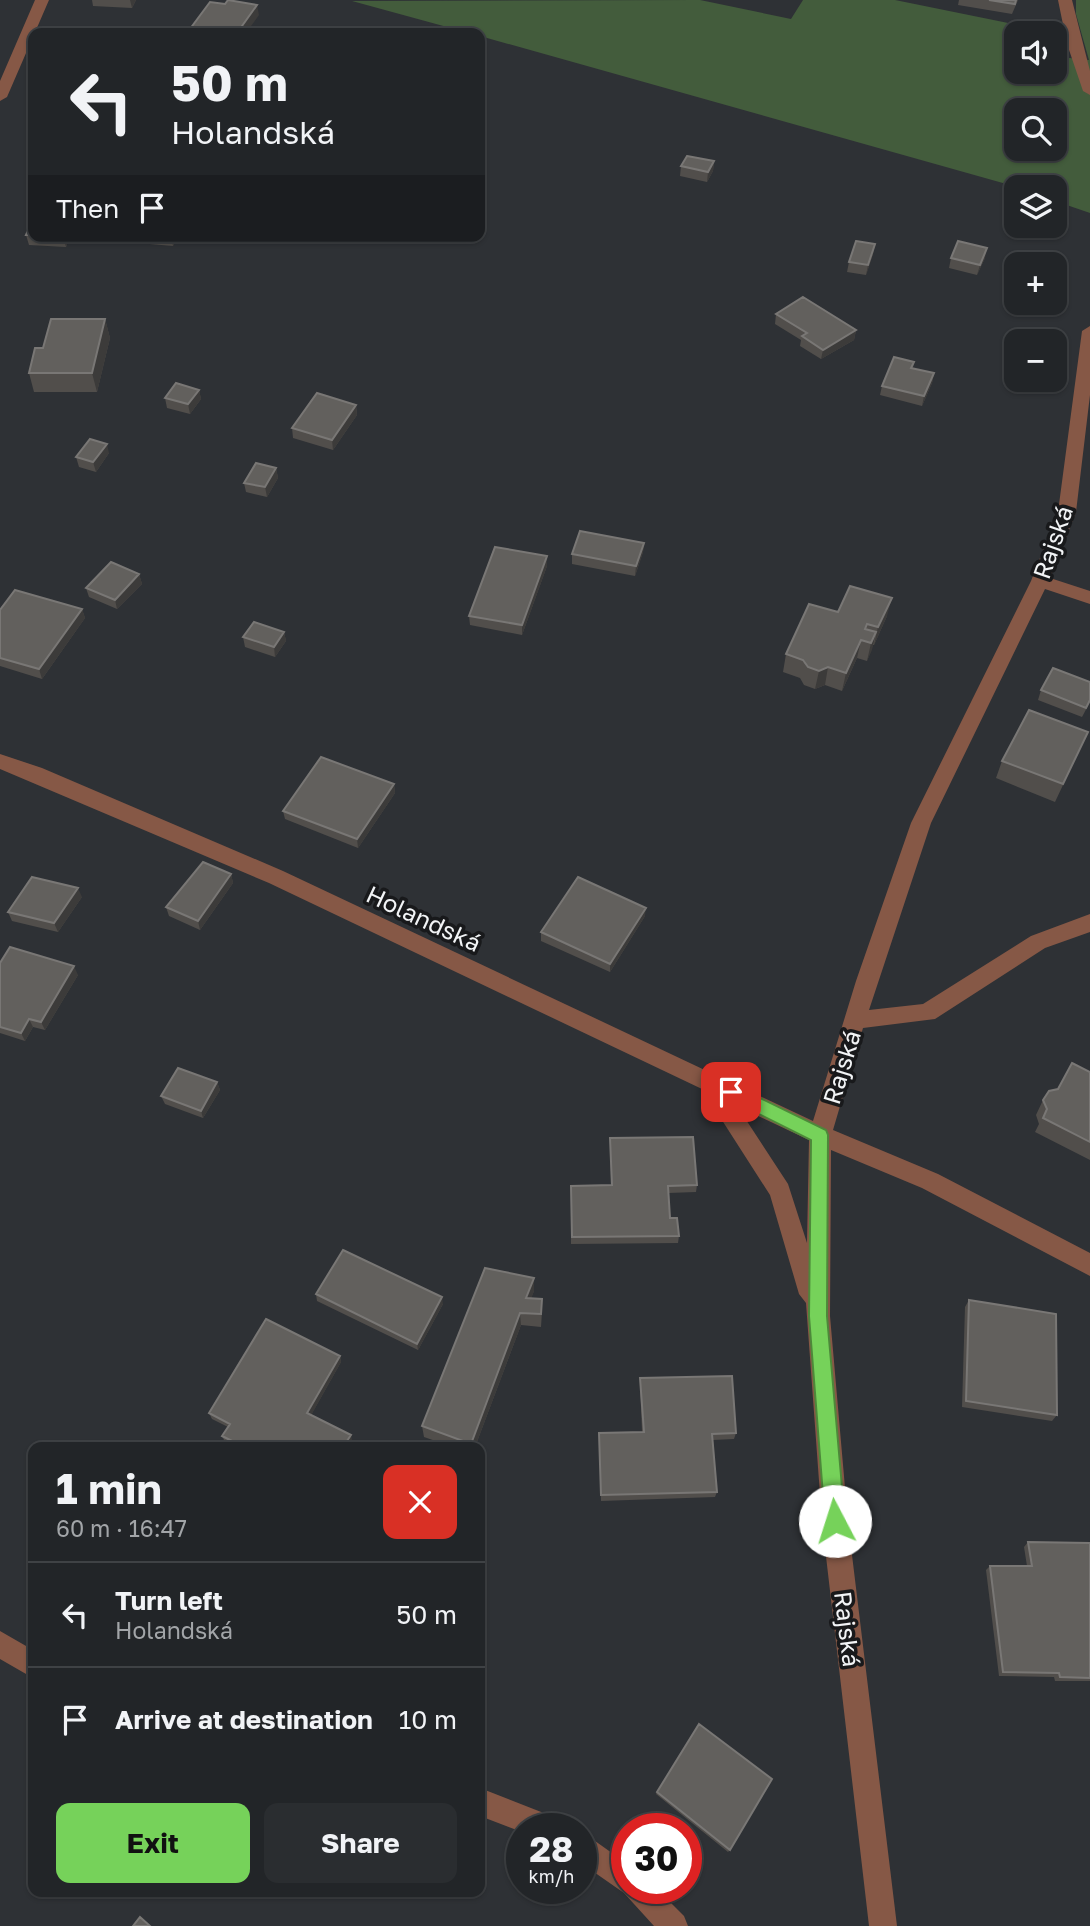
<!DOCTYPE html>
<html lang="en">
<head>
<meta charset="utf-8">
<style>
  :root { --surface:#222528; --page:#2a2d30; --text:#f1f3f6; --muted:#a2a5a8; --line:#3f4245; --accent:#76d25a }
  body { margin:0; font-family:"Golos Text",sans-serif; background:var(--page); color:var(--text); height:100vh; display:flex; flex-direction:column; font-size:26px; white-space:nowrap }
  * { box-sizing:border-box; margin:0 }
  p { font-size:23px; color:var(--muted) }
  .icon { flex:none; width:38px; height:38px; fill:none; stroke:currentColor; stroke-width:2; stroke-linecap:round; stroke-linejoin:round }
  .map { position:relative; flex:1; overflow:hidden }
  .sheet { position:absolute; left:28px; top:1442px; width:457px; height:455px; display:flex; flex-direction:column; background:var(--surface); border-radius:14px; box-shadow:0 2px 5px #0004,0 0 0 2px var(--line) }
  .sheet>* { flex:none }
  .hud { position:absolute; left:28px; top:28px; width:457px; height:214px; border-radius:14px; box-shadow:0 2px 5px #0004,0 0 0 2px var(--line); background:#222528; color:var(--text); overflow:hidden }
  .fabs { position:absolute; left:1004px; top:21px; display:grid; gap:14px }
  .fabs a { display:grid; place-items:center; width:63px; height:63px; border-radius:14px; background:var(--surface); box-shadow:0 2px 5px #0004,0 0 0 2px var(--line); font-size:35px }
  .speed { position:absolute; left:506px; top:1813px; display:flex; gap:14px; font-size:35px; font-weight:700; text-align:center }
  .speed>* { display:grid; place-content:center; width:91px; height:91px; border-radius:50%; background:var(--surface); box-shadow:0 2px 5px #0004,0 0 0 2px var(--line); line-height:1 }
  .speed small { font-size:18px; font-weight:400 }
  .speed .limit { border:10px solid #d22; background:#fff; color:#111 }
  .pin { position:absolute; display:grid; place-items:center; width:60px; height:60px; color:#fff; margin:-30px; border-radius:14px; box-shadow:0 4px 10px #0006 }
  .me { position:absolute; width:77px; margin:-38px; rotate:355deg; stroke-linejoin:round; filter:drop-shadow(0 0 5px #0008) }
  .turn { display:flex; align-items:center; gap:24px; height:147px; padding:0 28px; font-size:32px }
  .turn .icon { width:91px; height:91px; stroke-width:2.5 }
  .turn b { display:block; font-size:49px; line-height:60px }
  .then { display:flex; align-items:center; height:66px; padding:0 28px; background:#0003; gap:14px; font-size:26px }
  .round { display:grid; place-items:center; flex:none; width:74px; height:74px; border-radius:14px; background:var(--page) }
  .overview { display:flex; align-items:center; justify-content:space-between; height:119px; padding:0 28px }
  h1 { font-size:42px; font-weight:700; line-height:52px }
  .primary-button { display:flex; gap:14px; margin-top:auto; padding:14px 28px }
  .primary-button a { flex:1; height:80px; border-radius:14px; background:var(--accent); color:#111; font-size:28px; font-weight:700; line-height:80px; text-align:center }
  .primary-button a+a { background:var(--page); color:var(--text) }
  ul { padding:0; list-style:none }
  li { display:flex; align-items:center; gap:21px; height:105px; padding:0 28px; border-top:2px solid var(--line) }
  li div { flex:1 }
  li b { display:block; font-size:26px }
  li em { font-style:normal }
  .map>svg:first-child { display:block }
  .green { fill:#435c3c; fill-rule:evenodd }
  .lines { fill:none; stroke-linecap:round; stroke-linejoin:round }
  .minor { fill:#865846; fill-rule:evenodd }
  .wall { fill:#514e4b }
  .shaded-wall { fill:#3c3b3a }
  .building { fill:#62605d; stroke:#797775; stroke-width:2 }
  .route { fill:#76d25a; stroke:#4d883a; stroke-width:2 }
  .labels { text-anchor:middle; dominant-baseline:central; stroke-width:7; stroke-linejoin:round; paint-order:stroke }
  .street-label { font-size:24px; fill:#f2f4f6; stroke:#18191b }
</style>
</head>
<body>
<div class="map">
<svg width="1090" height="1926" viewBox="0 0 1090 1926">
  <rect width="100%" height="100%" fill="#2e3135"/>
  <path class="green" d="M700 0 791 19 803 0H895L1053 32 1017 33V72H1055V41L1060 57 1089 60 1076 14V0H1090V213L1055 201V187H1017L480 36V33H469L352 1ZM1017 110H1055V149H1017Z"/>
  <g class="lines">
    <path class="minor" d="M35 0H49L7 97 0 101V81Z
      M1058 0H1072L1090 71V95L1083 91 1067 44Z
      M1090 326V395L1076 512 1050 578 1090 591V604L1045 589 931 823 869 1010 923 1004 1031 936 1090 914V932L1045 948 935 1019 863 1028 833 1130 938 1174 1090 1253V1276L922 1188 831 1150 830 1316 848 1522 897 1926H869L822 1522 806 1303 799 1294 770 1195 702 1089 269 883 0 769V754L42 768 283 871 813 1121 856 981 911 823 1031 581 1058 512 1082 331ZM737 1106 809 1140 807 1243 788 1184Z
      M0 1631 33 1650V1678L0 1659Z
      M480 1788 559 1819 563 1829H522V1832L480 1816Z
      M581 1831 626 1863V1888H656L684 1916 688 1926H654L624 1893 581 1863Z"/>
  </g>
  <path class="wall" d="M92 0H136L132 8 93 6Z
    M959 0H1018L1012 14 958 5Z
    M714 161 713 171 707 182 680 176 681 166Z
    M33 219V236H70L66 247 29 245 26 235Z
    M124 236H177L173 246 126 242Z
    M875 244 873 254 866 275 847 272 849 262Z
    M951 258H985L977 275 949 268Z
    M776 314 856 330 854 340 821 359 800 346 801 340 775 324Z
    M105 319 110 338 97 392H34L29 373 43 348Z
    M914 362 913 368 934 373 932 383 922 406 880 395 882 386Z
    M199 390 201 399 190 414 167 408 165 398Z
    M356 405 357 415 333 450 293 438 292 428Z
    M109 453 96 472 79 467 76 457Z
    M276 468 278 478 267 497 246 492 244 483Z
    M644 543 643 552 635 576 572 564V554Z
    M547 556V566L522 635 470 625 469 616Z
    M139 574 142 584 117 609 89 597 86 588Z
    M82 609 85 618 42 679 0 666V610Z
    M838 612 887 616 874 645H873L867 661 857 658 842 691 825 685 815 689 804 685 800 678 783 672 786 654Z
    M284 632 286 641 275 657 245 647 243 637Z
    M1090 682V702L1082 717 1038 700 1041 690Z
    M1088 732 1055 802 996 778 1002 761Z
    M394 784 395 793 358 848 285 819 283 811Z
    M231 874 233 883 200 930 169 916 166 907Z
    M82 897 58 932 12 921 8 912Z
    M645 916 610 972 541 941V932Z
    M0 963 78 975 45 1030 33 1027 25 1041 0 1033Z
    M1090 1072V1160L1035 1132 1039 1124 1036 1115 1043 1100 1058 1090Z
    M217 1082 220 1090 203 1118 165 1104 161 1096Z
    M610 1138 697 1185 696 1192 668 1193 670 1218 679 1236 678 1243 571 1244V1186L611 1185Z
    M534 1278V1291L531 1298 542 1312 541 1327 521 1325 475 1447H453L424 1437 422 1426Z
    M316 1294 443 1304 418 1350 317 1301Z
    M969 1300 1057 1415 1052 1421 962 1407 965 1307Z
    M340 1356 341 1362 311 1415 352 1440 348 1447H236L225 1442 222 1436 228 1427 212 1419 209 1413Z
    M640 1378 736 1433 734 1439 713 1440 717 1492 715 1497 601 1501 599 1433 642 1432 640 1384Z
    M1028 1542 1090 1543V1681H1055L1054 1677 999 1676 986 1570 990 1566H1027L1024 1547Z
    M657 1792 730 1850 728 1852 656 1794Z"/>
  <path class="shaded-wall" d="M130 0H136L132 8Z
    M257 5 259 15 246 33H237Z
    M714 161 713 171 707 182 708 172Z
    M70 236 66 247 63 237Z
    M171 236H177L173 246Z
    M875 244 873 254 866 275 868 265Z
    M987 248 985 258 977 275 980 265Z
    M105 319 110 338 97 392 92 373Z
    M856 330 854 340 821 359 823 350Z
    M934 373 932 383 922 406 924 396Z
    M199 390 201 399 190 414 188 404Z
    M356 405 357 415 333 450 332 440Z
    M107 444 109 453 96 472 93 462Z
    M276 468 278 478 267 497 265 487Z
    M644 543 643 552 635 576 636 566Z
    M547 556V566L522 635V625Z
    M139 574 142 584 117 609 115 600Z
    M892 598 887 616 874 645 878 627Z
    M82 609 85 618 42 679 39 669Z
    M284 632 286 641 275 657 274 647Z
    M876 632 872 650 867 661 871 643Z
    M861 640 857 658 842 691 846 673Z
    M828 667 825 685 815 689 819 671Z
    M394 784 395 793 358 848 357 839Z
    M231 874 233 883 200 930 198 921Z
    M78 888 82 897 58 932 54 923Z
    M646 908 645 916 610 972V964Z
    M74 966 78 975 45 1030 41 1022Z
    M29 1019 33 1027 25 1041 21 1033Z
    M217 1082 220 1090 203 1118 201 1111Z
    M534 1278V1291L527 1310 526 1298Z
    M442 1297 443 1304 418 1350 417 1344Z
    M520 1313 521 1325 475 1447H471V1444Z
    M340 1356 341 1362 309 1419 307 1413Z
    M351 1435 352 1440 348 1447H343Z"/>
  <path class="building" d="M228 0 257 5 237 33H187L210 2 225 4Z
    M989 0H1016L1015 4Z
    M687 156 714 161 708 172 681 166Z
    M33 219V235H26Z
    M856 241 875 244 868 265 849 262Z
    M958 241 987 248 980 265 951 258Z
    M803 297 856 330 823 350 802 336 807 333 776 314Z
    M51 319H105L92 373H29L35 348H43Z
    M894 357 914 362 911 368 934 373 924 396 882 386Z
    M176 383 199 390 188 404 165 398Z
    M317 393 356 405 332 440 292 428Z
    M90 439 107 444 93 462 76 457Z
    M256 463 276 468 265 487 244 483Z
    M580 531 644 543 636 566 572 554Z
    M495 547 547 556 522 625 469 616Z
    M111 562 139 574 115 600 86 588Z
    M850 586 892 598 878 627 867 624 865 629 876 632 871 643 861 640 846 673 828 667 819 671 808 667 803 660 786 654 809 604 838 612Z
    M15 590 82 609 39 669 0 658V610Z
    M254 622 284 632 274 647 243 637Z
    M1053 668 1090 682V700L1086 708 1041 690Z
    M1029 710 1088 732 1063 784 1002 761Z
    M321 757 394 784 357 839 283 811Z
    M203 862 231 874 198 921 166 907Z
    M32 877 78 888 54 923 8 912Z
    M578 877 646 908 610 964 541 932Z
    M10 947 74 966 41 1022 29 1019 21 1033 0 1027V963Z
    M1072 1063 1090 1072V1142L1043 1118 1047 1109 1043 1100 1049 1091 1058 1089Z
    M178 1068 217 1082 201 1111 161 1096Z
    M693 1137 697 1185 668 1186 670 1218H677L679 1236 572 1237 571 1186 612 1185 610 1138Z
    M343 1250 442 1297 417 1344 316 1294Z
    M485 1268 534 1278 526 1298 542 1299 541 1314 520 1313 471 1444 422 1426Z
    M969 1300 1056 1314 1057 1415 966 1401Z
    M266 1319 340 1356 307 1413 351 1435 343 1447H244L222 1436 230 1424 209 1413Z
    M732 1376 736 1433 712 1434 717 1492 601 1495 599 1433 644 1432 640 1378Z
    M1028 1542 1090 1543V1678L1060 1677 1059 1673 1003 1672 990 1566H1032Z
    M699 1724 772 1779 730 1850 657 1792Z
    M140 1917 150 1926H133Z"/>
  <path class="route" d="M731 1084 826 1130 828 1135 827 1316 845 1521 842 1528 835 1531 828 1528 825 1521 809 1316 811 1140 725 1097V1086Z"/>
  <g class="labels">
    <g class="street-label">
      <text transform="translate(1052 542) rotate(-71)">Rajská</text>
      <text transform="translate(424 918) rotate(25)">Holandská</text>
      <text transform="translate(841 1067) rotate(-73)">Rajská</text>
      <text transform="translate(848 1629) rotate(83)">Rajská</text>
    </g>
  </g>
</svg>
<div class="fabs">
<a><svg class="icon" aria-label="sound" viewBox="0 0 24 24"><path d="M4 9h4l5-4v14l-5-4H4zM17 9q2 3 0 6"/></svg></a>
<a><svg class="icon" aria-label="search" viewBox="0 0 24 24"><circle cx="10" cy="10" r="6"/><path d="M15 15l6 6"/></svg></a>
<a><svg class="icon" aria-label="layers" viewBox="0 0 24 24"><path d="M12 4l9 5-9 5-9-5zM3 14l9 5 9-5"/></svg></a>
<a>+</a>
<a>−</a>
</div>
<div class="speed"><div>28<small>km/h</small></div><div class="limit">30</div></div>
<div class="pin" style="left:731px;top:1092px;background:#d93025"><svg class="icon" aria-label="arrive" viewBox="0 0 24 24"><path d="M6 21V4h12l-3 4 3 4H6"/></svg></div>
<svg class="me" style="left:835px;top:1521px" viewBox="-20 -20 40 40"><circle r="19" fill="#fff"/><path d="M0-13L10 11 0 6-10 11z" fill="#76d25a"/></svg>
<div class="hud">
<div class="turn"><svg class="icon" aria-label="left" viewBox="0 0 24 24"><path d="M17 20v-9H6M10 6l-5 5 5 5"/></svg><div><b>50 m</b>Holandská</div></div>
<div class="then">Then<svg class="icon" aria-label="arrive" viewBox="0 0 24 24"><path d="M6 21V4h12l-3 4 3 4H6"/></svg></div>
</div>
<section class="sheet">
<div class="overview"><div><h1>1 min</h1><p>60 m · 16:47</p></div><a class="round" style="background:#d93025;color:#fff"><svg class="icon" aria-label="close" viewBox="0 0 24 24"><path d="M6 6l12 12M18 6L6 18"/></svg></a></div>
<ul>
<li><svg class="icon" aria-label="left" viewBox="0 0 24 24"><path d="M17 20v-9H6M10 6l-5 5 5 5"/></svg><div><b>Turn left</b><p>Holandská</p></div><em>50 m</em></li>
<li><svg class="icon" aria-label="arrive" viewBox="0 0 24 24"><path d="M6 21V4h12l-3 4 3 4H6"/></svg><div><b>Arrive at destination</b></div><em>10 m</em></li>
</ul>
<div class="primary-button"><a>Exit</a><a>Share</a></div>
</section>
</div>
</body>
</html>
